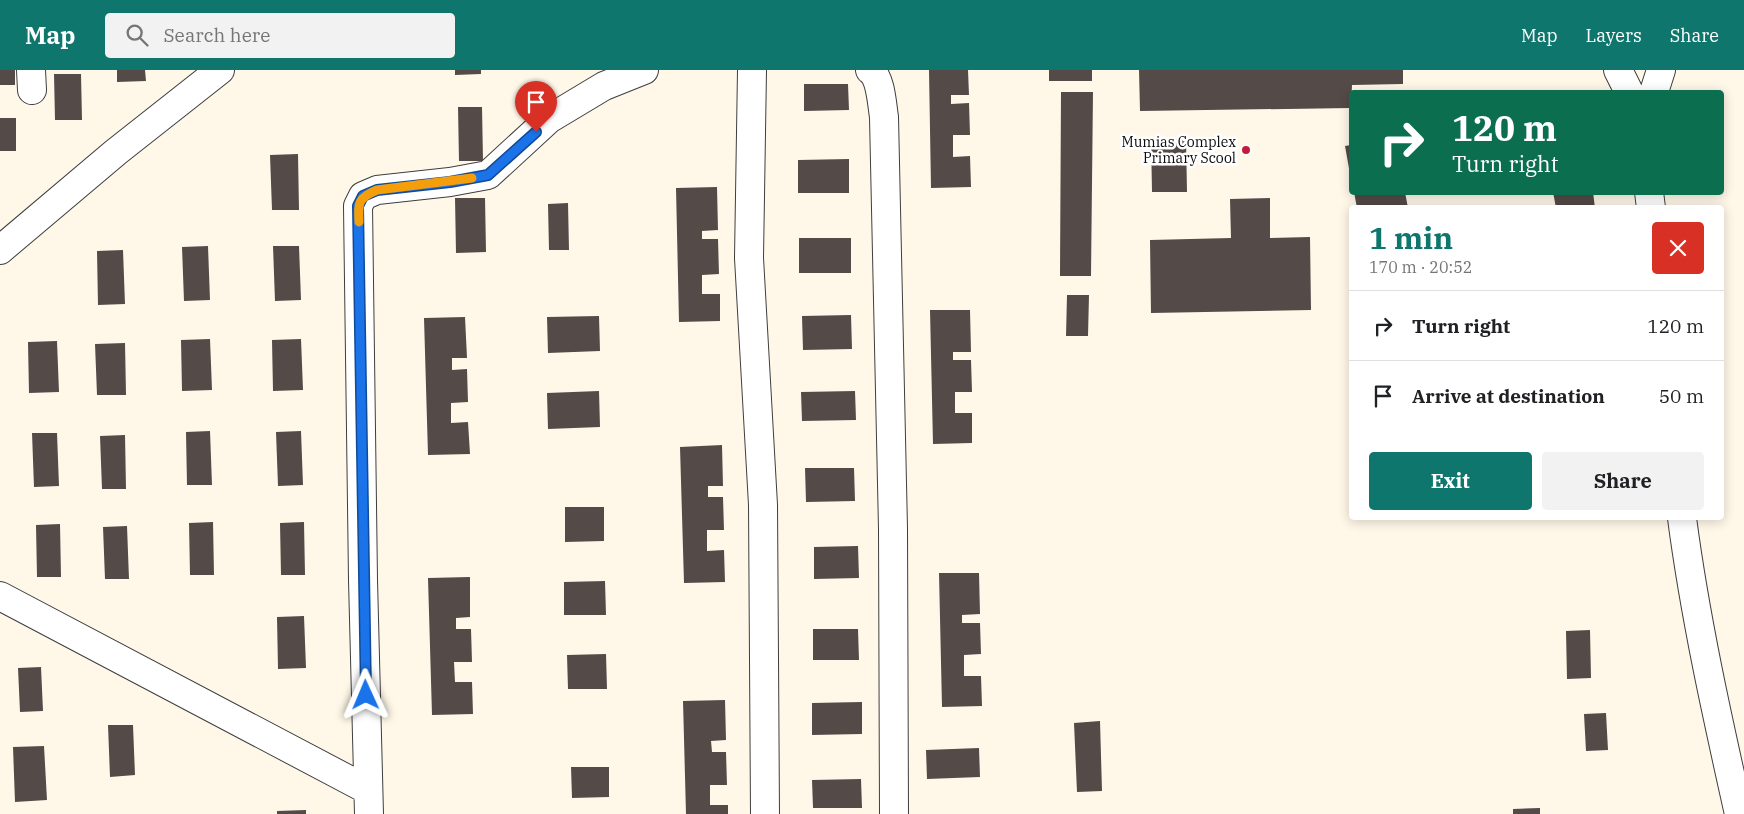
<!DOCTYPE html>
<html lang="en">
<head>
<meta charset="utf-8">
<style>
  :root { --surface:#fff; --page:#f2f2f2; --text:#202124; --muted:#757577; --line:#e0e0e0; --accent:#0f766e }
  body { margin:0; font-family:"IBM Plex Serif",serif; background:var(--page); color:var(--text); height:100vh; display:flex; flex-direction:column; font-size:19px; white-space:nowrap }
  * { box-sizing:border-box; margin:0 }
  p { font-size:16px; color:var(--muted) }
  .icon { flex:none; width:28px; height:28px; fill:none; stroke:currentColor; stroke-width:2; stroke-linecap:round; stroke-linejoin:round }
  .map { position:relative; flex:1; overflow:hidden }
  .details { position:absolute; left:1349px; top:135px; width:375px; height:315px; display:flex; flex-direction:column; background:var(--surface); border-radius:5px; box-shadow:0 2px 12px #0003 }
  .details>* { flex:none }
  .hud { position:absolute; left:1349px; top:20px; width:375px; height:105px; border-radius:5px; box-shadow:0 2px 12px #0003; background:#0b6e4f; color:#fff; overflow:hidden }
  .pin { position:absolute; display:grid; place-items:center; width:42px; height:42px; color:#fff; margin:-51px -21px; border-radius:50% 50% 50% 0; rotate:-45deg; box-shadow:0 0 5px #0007 }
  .pin .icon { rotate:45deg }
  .me { position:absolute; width:55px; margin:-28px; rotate:359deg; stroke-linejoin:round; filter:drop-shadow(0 0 4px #0008) }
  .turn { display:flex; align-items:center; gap:18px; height:105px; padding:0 20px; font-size:22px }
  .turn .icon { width:65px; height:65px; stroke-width:2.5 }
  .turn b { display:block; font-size:35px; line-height:42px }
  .round { display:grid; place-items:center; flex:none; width:52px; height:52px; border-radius:5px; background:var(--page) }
  .summary { display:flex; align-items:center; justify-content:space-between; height:85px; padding:0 20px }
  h1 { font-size:30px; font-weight:700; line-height:38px; color:var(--accent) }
  .primary-button { display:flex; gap:10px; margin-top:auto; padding:10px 20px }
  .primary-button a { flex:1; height:58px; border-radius:5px; background:var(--accent); color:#fff; font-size:20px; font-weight:700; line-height:58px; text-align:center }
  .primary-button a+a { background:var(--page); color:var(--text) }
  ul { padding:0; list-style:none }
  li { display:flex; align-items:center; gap:15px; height:70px; padding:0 20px; border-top:1px solid var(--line) }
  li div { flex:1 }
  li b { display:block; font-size:19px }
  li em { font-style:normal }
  header { display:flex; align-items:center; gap:30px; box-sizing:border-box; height:70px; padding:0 25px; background:var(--accent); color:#fff }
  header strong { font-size:24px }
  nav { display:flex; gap:28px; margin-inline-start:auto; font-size:18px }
  .search { width:350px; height:45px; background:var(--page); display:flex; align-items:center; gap:12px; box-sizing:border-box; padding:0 18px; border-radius:5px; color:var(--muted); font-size:19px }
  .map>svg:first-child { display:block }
  .building { fill:#544a47 }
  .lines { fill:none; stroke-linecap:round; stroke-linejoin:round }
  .minor-casing { stroke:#3e3e3e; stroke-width:30 }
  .minor { stroke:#fff; stroke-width:28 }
  .route-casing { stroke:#114b97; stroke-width:12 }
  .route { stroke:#1a73e8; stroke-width:9 }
  .slow { stroke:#f59e0b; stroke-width:9 }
  .poi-dot { fill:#c31b3b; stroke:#fff; stroke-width:2 }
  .labels { text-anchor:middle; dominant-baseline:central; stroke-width:5; stroke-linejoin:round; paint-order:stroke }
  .poi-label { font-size:14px; fill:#0b0b0b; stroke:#fff; text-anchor:end }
</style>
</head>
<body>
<header>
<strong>Map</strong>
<div class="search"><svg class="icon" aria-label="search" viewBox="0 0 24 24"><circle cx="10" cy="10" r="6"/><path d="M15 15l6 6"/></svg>Search here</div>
<nav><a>Map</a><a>Layers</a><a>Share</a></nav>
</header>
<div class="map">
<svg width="1744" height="744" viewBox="0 0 1744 744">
  <rect width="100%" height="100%" fill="#fff8e9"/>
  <path class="building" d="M0 0H15V15H0Z
    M117 0H145L146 11 117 12Z
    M455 0H481V4L455 5Z
    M929 0H968L969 25H951V34L969 33 970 65H953V87L970 86 971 117 931 118Z
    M1049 0H1092V11H1049Z
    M1139 0H1403V14L1352 15 1351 38 1140 41Z
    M54 4H81L82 50H55Z
    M804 14H848L849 40 804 41Z
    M1061 22H1093L1091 206H1060Z
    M458 37H482L483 91H459Z
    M0 48H16V81H0Z
    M1151 69H1186L1187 122H1152Z
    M1351 75V104H1350L1345 76Z
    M298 84 299 140H272L270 85Z
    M849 89V123H798V90Z
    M717 117 718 160 702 161V169H718L719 204 702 205V224H720V251L679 252 676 118Z
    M1354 122H1405L1408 138H1357Z
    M1553 122H1593L1595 138H1556Z
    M455 128H485L486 182 456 183Z
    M1270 128V168L1310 167 1311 240 1151 243 1150 170 1231 168 1230 129Z
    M568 133 569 180H549L548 134Z
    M799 168H851V203H799Z
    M208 176 210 230 184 231 182 177Z
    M273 176H299L301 230 275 231Z
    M123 180 125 234 98 235 97 181Z
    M1067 225H1089L1088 266H1066Z
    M930 240H970L971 282H953V290H971L972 322H955V343H972V373L933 374Z
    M851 245 852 279 803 280 802 246Z
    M599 246 600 281 548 283 547 247Z
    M465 247 467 288H452V300L467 299 468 332 451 333V353L468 352 470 384 428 385 424 248Z
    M210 269 212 320 182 321 181 270Z
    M301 269 303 320 273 321 272 270Z
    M57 271 59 322 29 323 28 272Z
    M125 273 126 325H97L95 274Z
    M599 321 600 357 548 359 547 323Z
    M855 321 856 350 802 351 801 322Z
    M210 361 212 415H187L186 362Z
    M301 361 303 415 278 416 276 362Z
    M32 363H57L59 416 34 417Z
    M125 365 126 419H102L100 366Z
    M722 375 723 416H708V427H723L724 460H707V481L724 480 725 512 684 513 680 377Z
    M805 398H854L855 431 806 432Z
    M565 437H604V471L565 472Z
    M213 452 214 505H190L189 453Z
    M304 452 305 505H281L280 453Z
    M60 454 61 507H37L36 455Z
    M127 456 129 509H105L103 457Z
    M858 476 859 508 814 509V477Z
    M939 503H979L980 544 962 545V553H980L981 584 964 585V606H981L982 636 942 637Z
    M470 507V547L456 548V559H471L472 592H454L455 612H472L473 644 432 645 428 508Z
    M605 511 606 545H564V512Z
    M304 546 306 598 278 599 277 547Z
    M813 559H858L859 590H813Z
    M1590 560 1591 608 1567 609 1566 561Z
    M606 584 607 619H568L567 585Z
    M41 597 43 641 20 642 18 598Z
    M725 630 726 670 711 671 712 682H726L727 715H710V735H728V744H686L683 631Z
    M862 632V664L812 665V633Z
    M1606 643 1608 680 1586 681 1584 644Z
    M1100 651 1102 721 1077 722 1074 653Z
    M108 655H133L135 705 110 707Z
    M44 676 47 730 15 732 13 677Z
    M979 678 980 707 927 709 926 680Z
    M571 697H609V727L572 728Z
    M861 709 862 738H813L812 710Z
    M1540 738V744H1513V739Z
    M306 740V744H277V741Z"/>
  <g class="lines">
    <g class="minor-casing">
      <path id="minor" d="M31 0 32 20
        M752 0 749 188 763 435 765 744
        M870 0C881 8 882 35 884 47L893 459 894 744
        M1618 0 1629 22
        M1654 22 1661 0
        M1649 122 1651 138
        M0 180 116 82 220 0
        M1682 448C1695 547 1717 646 1739 744
        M0 526 368 720
        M369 744 363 510 358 136 363 126 377 120 450 112 488 105 549 49 604 16 644 0"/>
    </g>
    <use href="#minor" class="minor"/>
  </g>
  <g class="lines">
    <g class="route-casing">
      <path id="route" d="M366 625 358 136 363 126 377 120 450 112 488 105 536 62"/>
    </g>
    <use href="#route" class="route"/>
    <path class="slow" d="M359 152C358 132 358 128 377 120L472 108"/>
  </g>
  <circle class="poi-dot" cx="1246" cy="80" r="5"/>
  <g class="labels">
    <g class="poi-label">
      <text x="1236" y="72">Mumias Complex<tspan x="1236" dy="16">Primary Scool</tspan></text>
    </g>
  </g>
</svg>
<div class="pin" style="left:536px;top:62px;background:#d93025"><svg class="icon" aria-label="arrive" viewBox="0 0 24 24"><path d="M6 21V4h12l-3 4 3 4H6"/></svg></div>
<svg class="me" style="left:366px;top:625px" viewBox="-20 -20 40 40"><path d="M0-17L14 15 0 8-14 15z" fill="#1a73e8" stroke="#fff" stroke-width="4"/></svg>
<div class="hud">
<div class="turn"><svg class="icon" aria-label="right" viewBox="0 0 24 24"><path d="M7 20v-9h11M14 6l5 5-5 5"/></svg><div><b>120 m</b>Turn right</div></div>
</div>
<section class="details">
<div class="summary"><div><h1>1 min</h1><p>170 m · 20:52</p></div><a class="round" style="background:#d93025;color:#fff"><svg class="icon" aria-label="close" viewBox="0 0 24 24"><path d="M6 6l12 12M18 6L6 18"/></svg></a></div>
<ul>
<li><svg class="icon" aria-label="right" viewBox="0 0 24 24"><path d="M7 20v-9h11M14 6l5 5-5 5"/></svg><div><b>Turn right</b></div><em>120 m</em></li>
<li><svg class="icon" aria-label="arrive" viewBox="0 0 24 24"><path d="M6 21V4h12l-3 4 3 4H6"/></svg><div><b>Arrive at destination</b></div><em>50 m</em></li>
</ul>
<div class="primary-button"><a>Exit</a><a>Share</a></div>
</section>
</div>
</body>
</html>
